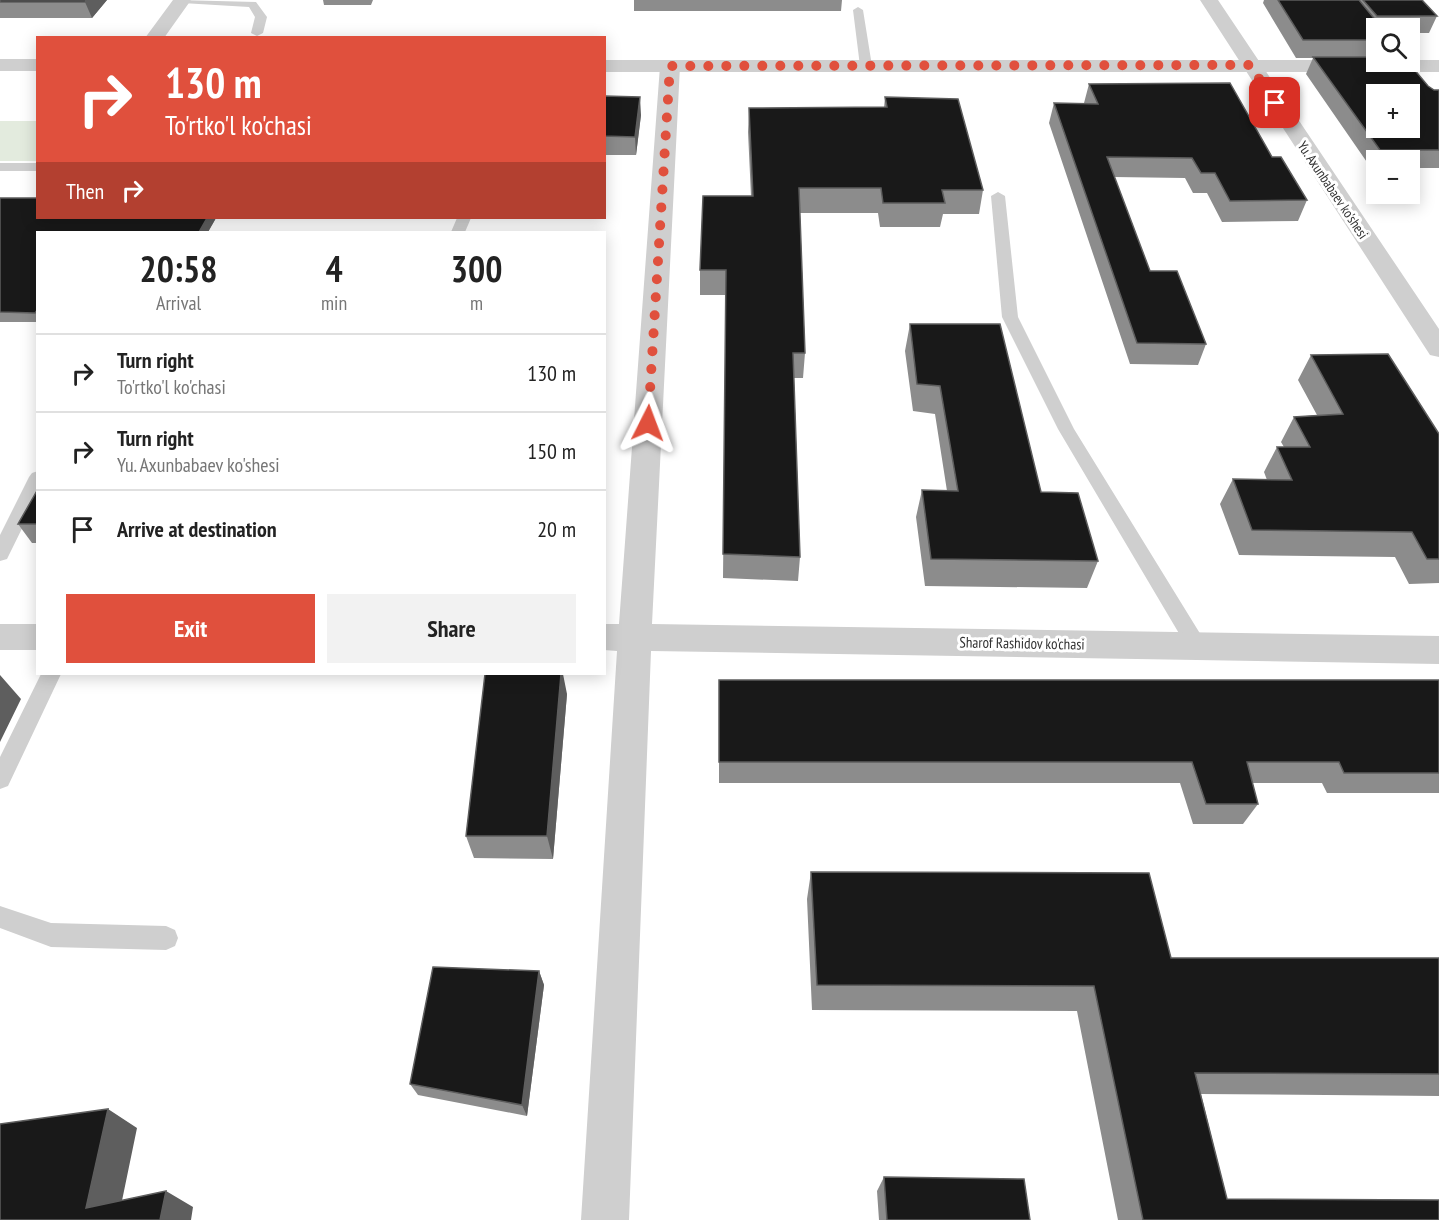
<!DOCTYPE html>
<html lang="en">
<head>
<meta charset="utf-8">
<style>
  :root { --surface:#fff; --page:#f2f2f2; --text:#222; --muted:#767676; --line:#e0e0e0; --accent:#e0503d }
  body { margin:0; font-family:"PT Sans Narrow",sans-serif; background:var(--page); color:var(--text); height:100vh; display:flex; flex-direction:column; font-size:22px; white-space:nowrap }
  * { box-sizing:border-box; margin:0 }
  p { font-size:20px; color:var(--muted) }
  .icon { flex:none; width:33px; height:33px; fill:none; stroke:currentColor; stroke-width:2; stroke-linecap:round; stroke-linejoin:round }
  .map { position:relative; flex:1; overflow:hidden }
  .details { position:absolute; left:36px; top:231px; width:570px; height:444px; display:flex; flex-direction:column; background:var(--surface); border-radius:0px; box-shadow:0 3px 15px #0003 }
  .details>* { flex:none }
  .banner { position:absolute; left:36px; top:36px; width:570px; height:183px; border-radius:0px; box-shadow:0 3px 15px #0003; background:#e0503d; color:#fff; overflow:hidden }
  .buttons { position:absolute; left:1366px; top:18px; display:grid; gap:12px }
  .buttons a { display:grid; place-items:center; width:54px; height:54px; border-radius:0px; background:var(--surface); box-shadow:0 3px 15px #0003; font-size:30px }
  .pin { position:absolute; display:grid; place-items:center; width:51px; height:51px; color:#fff; margin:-26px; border-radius:12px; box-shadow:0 3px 9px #0006 }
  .me { position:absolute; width:66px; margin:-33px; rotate:3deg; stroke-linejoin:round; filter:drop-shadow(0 0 4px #0008) }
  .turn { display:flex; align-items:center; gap:21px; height:126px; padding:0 30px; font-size:27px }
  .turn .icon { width:78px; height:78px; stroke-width:2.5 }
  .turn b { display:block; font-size:42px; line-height:51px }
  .then { display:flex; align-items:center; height:57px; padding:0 30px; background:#0003; gap:12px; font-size:22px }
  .eta { display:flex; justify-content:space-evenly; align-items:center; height:102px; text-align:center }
  .eta b { font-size:36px; font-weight:800; line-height:42px }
  .action { display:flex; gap:12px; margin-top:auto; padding:12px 30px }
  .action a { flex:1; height:69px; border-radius:0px; background:var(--accent); color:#fff; font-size:24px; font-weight:800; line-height:69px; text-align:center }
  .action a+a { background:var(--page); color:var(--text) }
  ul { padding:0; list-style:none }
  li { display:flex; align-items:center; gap:18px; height:78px; padding:0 30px; border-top:2px solid var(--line) }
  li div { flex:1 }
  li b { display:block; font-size:22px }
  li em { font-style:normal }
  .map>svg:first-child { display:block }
  .green { fill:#e3ebde }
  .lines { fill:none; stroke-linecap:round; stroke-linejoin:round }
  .service { fill:#cfcfcf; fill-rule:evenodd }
  .minor { fill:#cfcfcf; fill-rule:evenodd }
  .tertiary { fill:#cfcfcf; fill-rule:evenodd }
  .wall { fill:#8c8c8c }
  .shaded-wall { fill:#5e5e5e }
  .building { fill:#191919; stroke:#5e5e5e; stroke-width:1.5; fill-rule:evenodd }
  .route { stroke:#e0503d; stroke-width:10; stroke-dasharray:0 18 }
  .labels { text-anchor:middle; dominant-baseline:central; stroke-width:6; stroke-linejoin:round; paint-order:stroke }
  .far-street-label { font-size:14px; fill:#323232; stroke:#fff }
  .street-label { font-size:15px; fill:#323232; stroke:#fff }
</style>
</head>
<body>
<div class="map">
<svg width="1439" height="1220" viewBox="0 0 1439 1220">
  <rect width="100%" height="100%" fill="#fff"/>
  <path class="green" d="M0 121H37L36 161H0Z"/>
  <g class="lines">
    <path class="service" d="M177 0 256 2 267 17 263 33 257 36 251 33 255 17 249 7 182 3Z
      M858 7 863 10 872 66 866 70 860 66 853 10Z
      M0 163H38V171H0Z
      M998 192 1005 196 1018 317 1074 429 1204 640 1207 646 1204 652 1197 654 1190 652 1058 429 1002 317 991 196Z
      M457 218H471L465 232H451Z
      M38 471V496L7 559 0 561V535L29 477 32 473Z
      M41 674H61L8 786 0 789V757Z
      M0 906 51 923 166 926 175 930 178 938 175 946 166 950 51 947 0 928Z"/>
    <path class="minor" d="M173 0H191L164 38H145Z
      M1200 0H1218L1439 329V357L1430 355Z
      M670 60 677 62 680 66 652 624 1439 636V664L651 651 629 1220H581L617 651 604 650V624H619L660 66 663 62Z
      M0 624H38V650H0Z"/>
    <path class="tertiary" d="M0 59H38V71H0Z
      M604 60H1439V72H604Z"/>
  </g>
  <path class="wall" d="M0 0H107L92 18H0Z
    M323 0H373L371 5H324Z
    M634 0H842L841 11H634Z
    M1264 0H1422L1437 16 1429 33H1410V28H1377V62L1428 86 1434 90H1439V168H1410V160H1377V168H1371L1306 74 1313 58H1296L1263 3Z
    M1089 84 1272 157 1307 200 1298 221 1222 222 1207 193H1193L1185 178 1114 177 1150 271 1206 344 1198 365 1130 364 1049 123 1054 103H1084Z
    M604 96 641 115 636 155H604Z
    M885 97 983 190 979 214H943L940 227H880L878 213H800L805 353 803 378H794L800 557 798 581 723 578 726 295H700V270L751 196 748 132 749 108H884Z
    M0 198 216 218 208 232H38V322H0Z
    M910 324 1041 492 1098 561 1087 588 925 586 916 517 922 490 947 491 935 414 913 411 905 351Z
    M1311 355 1439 434V583L1409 584 1395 557 1239 555 1220 504 1233 479 1267 480 1264 472 1277 447H1284L1281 442 1294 417 1317 415 1298 380Z
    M38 489V543H32L18 524Z
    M719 680H1439V793H1327L1322 783H1252L1258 804 1243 824H1193L1180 783H719Z
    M567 694 553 859 474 858 466 836Z
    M811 872 1171 958H1439V1096L1201 1094 1227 1199 1439 1220H1118L1077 1011 812 1010 807 899Z
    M539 971 544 985 527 1116 418 1095 410 1084Z
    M884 1177 1030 1220H879L877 1191Z"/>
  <path class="shaded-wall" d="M87 0H107L92 18 85 2Z
    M640 97 641 115 636 155 635 137Z
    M207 218H216L208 232H199Z
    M561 674H563L567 694 553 859 547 836Z
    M0 675 21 699 0 742Z
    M539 971 544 985 527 1116 522 1105Z
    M108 1109 137 1128 118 1220 86 1208Z
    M166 1191 193 1207 191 1220H160Z"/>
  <path class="building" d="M0 0H87L85 2H0Z
    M1278 0H1359L1382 28H1377V40H1303Z
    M1363 0H1422L1437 16H1377Z
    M1313 57H1377V62H1408L1428 86 1434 90H1439V150H1380ZM1377 94H1410V128H1377Z
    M1230 83 1272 157H1281L1307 200 1230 201 1215 173H1201L1192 158 1107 157 1150 271H1177L1206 344 1137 343 1054 103 1098 104 1089 84Z
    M604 96 640 97 635 137 604 136Z
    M885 97 958 99 983 190H942L945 203H883L881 188H799L805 353H793L800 557 723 554 726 270H700L703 196H753L749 108 887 107Z
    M0 198H38V218H207L199 232H38V309L35 313 0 312Z
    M910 324H1000L1041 492 1078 493 1098 561 931 559 922 490 958 491 940 386 917 384Z
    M1388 354 1439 434V559H1427L1412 532 1252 530 1233 479 1292 480 1277 447H1310L1294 417 1343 414 1311 355Z
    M38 489V524H18Z
    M485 674H561L547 836H466Z
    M719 680H1439V773H1344L1339 762H1247L1258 804H1206L1192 762H719Z
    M811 872 1149 873 1171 958H1439V1074L1195 1073 1227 1199 1439 1200V1220H1143L1094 986 817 985Z
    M433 967 539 971 522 1105 410 1084Z
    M108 1109 86 1208 166 1191 160 1220H0V1124Z
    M884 1177 1024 1179 1030 1220H887Z"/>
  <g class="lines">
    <path class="route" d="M648 423 670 66 1250 65 1275 103"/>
  </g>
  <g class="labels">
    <g class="far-street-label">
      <text transform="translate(1333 190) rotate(56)">Yu. Axunbabaev ko'shesi</text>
    </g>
    <g class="street-label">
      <text transform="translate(1022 643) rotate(1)">Sharof Rashidov ko'chasi</text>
    </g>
  </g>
</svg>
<div class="buttons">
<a><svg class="icon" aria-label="search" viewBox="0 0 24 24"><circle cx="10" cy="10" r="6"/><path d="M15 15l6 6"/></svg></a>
<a>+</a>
<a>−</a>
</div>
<div class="pin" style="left:1275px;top:103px;background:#d93025"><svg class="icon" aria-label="arrive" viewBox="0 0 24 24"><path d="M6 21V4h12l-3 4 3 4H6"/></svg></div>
<svg class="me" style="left:648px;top:423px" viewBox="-20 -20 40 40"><path d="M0-17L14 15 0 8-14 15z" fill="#e0503d" stroke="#fff" stroke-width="4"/></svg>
<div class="banner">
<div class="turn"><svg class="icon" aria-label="right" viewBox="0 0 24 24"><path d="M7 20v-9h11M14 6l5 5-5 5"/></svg><div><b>130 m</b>To'rtko'l ko'chasi</div></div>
<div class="then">Then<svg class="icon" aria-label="right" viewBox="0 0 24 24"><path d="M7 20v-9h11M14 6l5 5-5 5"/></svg></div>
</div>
<section class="details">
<div class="eta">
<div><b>20:58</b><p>Arrival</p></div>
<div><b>4</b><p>min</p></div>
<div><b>300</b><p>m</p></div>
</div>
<ul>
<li><svg class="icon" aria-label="right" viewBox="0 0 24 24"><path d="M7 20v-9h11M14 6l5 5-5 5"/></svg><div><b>Turn right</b><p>To'rtko'l ko'chasi</p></div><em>130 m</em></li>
<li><svg class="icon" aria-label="right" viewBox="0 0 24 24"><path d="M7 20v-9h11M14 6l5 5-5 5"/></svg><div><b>Turn right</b><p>Yu. Axunbabaev ko'shesi</p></div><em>150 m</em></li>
<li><svg class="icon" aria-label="arrive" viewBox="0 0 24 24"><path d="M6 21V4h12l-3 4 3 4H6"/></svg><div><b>Arrive at destination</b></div><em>20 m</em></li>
</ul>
<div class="action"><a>Exit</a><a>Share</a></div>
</section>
</div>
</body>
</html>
